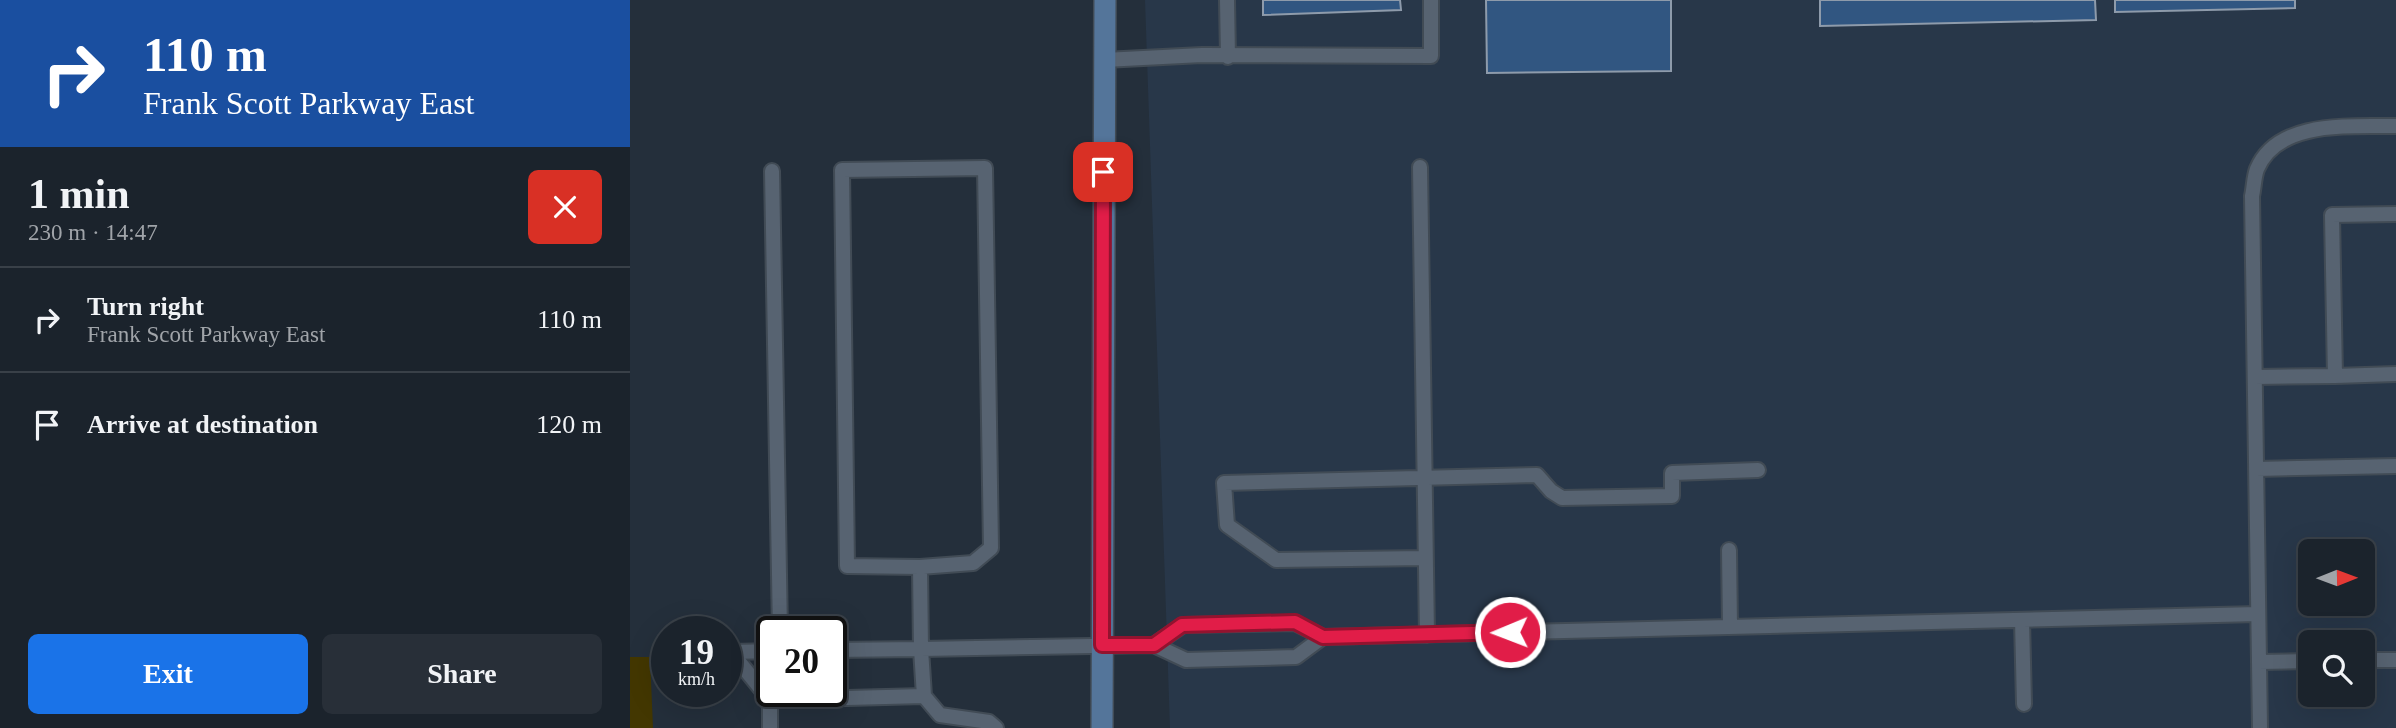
<!DOCTYPE html>
<html lang="en">
<head>
<meta charset="utf-8">
<style>
  :root { --surface:#1b232c; --page:#282f38; --text:#f1f3f6; --muted:#a0a4a9; --line:#394048; --accent:#1a73e8 }
  body { margin:0; font-family:Georgia,serif; background:var(--page); color:var(--text); height:100vh; display:flex; flex-direction:column; font-size:26px; white-space:nowrap }
  * { box-sizing:border-box; margin:0 }
  p { font-size:23px; color:var(--muted) }
  .icon { flex:none; width:38px; height:38px; fill:none; stroke:currentColor; stroke-width:2; stroke-linecap:round; stroke-linejoin:round }
  .map { position:relative; flex:1; overflow:hidden }
  .details { display:flex; flex-direction:column; background:var(--surface); width:630px }
  .details>* { flex:none }
  .top-card { background:#1a4fa0; color:#fff; overflow:hidden }
  .needle { width:46px; rotate:89deg }
  .buttons { position:absolute; left:1668px; top:539px; display:grid; gap:14px }
  .buttons a { display:grid; place-items:center; width:77px; height:77px; border-radius:10px; background:var(--surface); box-shadow:0 7px 28px #0002,0 0 0 2px var(--line); font-size:35px }
  .speed { position:absolute; left:21px; top:616px; display:flex; gap:14px; font-size:35px; font-weight:700; text-align:center }
  .speed>* { display:grid; place-content:center; width:91px; height:91px; border-radius:50%; background:var(--surface); box-shadow:0 7px 28px #0002,0 0 0 2px var(--line); line-height:1 }
  .speed small { font-size:18px; font-weight:400 }
  .speed .limit { border:4px solid #111; border-radius:10px; background:#fff; color:#111 }
  .pin { position:absolute; display:grid; place-items:center; width:60px; height:60px; color:#fff; margin:-30px; border-radius:14px; box-shadow:0 4px 10px #0006 }
  .me { position:absolute; width:77px; margin:-38px; rotate:269deg; stroke-linejoin:round; filter:drop-shadow(0 0 5px #0008) }
  .turn { display:flex; align-items:center; gap:24px; height:147px; padding:0 28px; font-size:32px }
  .turn .icon { width:91px; height:91px; stroke-width:2.5 }
  .turn b { display:block; font-size:49px; line-height:60px }
  .round { display:grid; place-items:center; flex:none; width:74px; height:74px; border-radius:10px; background:var(--page) }
  .overview { display:flex; align-items:center; justify-content:space-between; height:119px; padding:0 28px }
  h1 { font-size:42px; font-weight:800; line-height:52px }
  .action { display:flex; gap:14px; margin-top:auto; padding:14px 28px }
  .action a { flex:1; height:80px; border-radius:10px; background:var(--accent); color:#fff; font-size:28px; font-weight:800; line-height:80px; text-align:center }
  .action a+a { background:var(--page); color:var(--text) }
  ul { padding:0; list-style:none }
  li { display:flex; align-items:center; gap:21px; height:105px; padding:0 28px; border-top:2px solid var(--line) }
  li div { flex:1 }
  li b { display:block; font-size:26px }
  li em { font-style:normal }
  main { display:flex; flex:1; min-height:0 }
  .map>svg:first-child { display:block }
  .built { fill:#283749; fill-rule:evenodd }
  .green { fill:#433701 }
  .building { fill:#315681; stroke:#8e9bab; stroke-width:2 }
  .lines { fill:none; stroke-linecap:round; stroke-linejoin:round }
  .lane-casing { stroke:#414b55; stroke-width:18 }
  .secondary-casing { stroke:#414b55; stroke-width:24 }
  .lane { stroke:#576371; stroke-width:14 }
  .secondary { stroke:#54759a; stroke-width:21 }
  .route-casing { stroke:#92132f; stroke-width:18 }
  .route { stroke:#e11d48; stroke-width:12 }
</style>
</head>
<body>
<main>
<section class="details">
<div class="top-card">
<div class="turn"><svg class="icon" aria-label="right" viewBox="0 0 24 24"><path d="M7 20v-9h11M14 6l5 5-5 5"/></svg><div><b>110 m</b>Frank Scott Parkway East</div></div>
</div>
<div class="overview"><div><h1>1 min</h1><p>230 m · 14:47</p></div><a class="round" style="background:#d93025;color:#fff"><svg class="icon" aria-label="close" viewBox="0 0 24 24"><path d="M6 6l12 12M18 6L6 18"/></svg></a></div>
<ul>
<li><svg class="icon" aria-label="right" viewBox="0 0 24 24"><path d="M7 20v-9h11M14 6l5 5-5 5"/></svg><div><b>Turn right</b><p>Frank Scott Parkway East</p></div><em>110 m</em></li>
<li><svg class="icon" aria-label="arrive" viewBox="0 0 24 24"><path d="M6 21V4h12l-3 4 3 4H6"/></svg><div><b>Arrive at destination</b></div><em>120 m</em></li>
</ul>
<div class="action"><a>Exit</a><a>Share</a></div>
</section>
<div class="map">
<svg width="1766" height="728" viewBox="0 0 1766 728">
  <rect width="100%" height="100%" fill="#242f3b"/>
  <path class="built" d="M515 0H1766V728H540ZM1680 551H1732V604H1680ZM1680 642H1732V695H1680Z"/>
  <path class="green" d="M0 657H20L23 728H0Z"/>
  <path class="building" d="M633 0H770L771 10 633 15Z
    M856 0H1041V71L857 73Z
    M1190 0H1465L1466 20 1190 26Z
    M1485 0H1665V8L1485 12Z"/>
  <g class="lines">
    <g class="lane-casing">
      <path id="lane" d="M597 0 598 57
        M474 60 572 55 801 56V0
        M790 167 797 635
        M355 168 361 548 343 563 290 567 217 566 212 170Z
        M142 171 150 632
        M1705 376 1766 374
        M1625 377 1705 376 1702 215 1766 214
        M1626 469 1766 466
        M1099 550 1100 627
        M795 558 646 560 597 525 594 483 907 475 921 491 932 498 1042 496V473L1128 470
        M290 567 291 649 524 645 556 660 666 657 693 637
        M1392 620 1394 704
        M524 645 553 625 665 623 693 637 1628 614
        M201 650 291 649 294 696 310 715 359 722 366 728
        M101 652 140 700V728
        M101 652 142 651
        M1732 660H1766
        M1629 662 1680 661
        M140 700 294 696
        M1630 728 1622 196C1624 187 1624 177 1627 169 1648 119 1722 127 1766 126"/>
    </g>
    <g class="secondary-casing">
      <path id="secondary" d="M472 728 475 0"/>
    </g>
    <use href="#lane" class="lane"/>
    <use href="#secondary" class="secondary"/>
  </g>
  <g class="lines">
    <g class="route-casing">
      <path id="route" d="M473 172 472 645H524L552 625 665 622 693 637 880 632"/>
    </g>
    <use href="#route" class="route"/>
  </g>
</svg>
<div class="buttons">
<a><svg class="needle" viewBox="-14 -14 28 28"><path d="M0-13l5 13h-10z" fill="#e53935"/><path d="M0 13l5-13h-10z" fill="#a0a4a9"/></svg></a>
<a><svg class="icon" aria-label="search" viewBox="0 0 24 24"><circle cx="10" cy="10" r="6"/><path d="M15 15l6 6"/></svg></a>
</div>
<div class="speed"><div>19<small>km/h</small></div><div class="limit">20</div></div>
<div class="pin" style="left:473px;top:172px;background:#d93025"><svg class="icon" aria-label="arrive" viewBox="0 0 24 24"><path d="M6 21V4h12l-3 4 3 4H6"/></svg></div>
<svg class="me" style="left:880px;top:632px" viewBox="-20 -20 40 40"><circle r="17" fill="#e11d48" stroke="#fff" stroke-width="3"/><path d="M0-11L8 9 0 5-8 9z" fill="#fff"/></svg>
</div>
</main>
</body>
</html>
